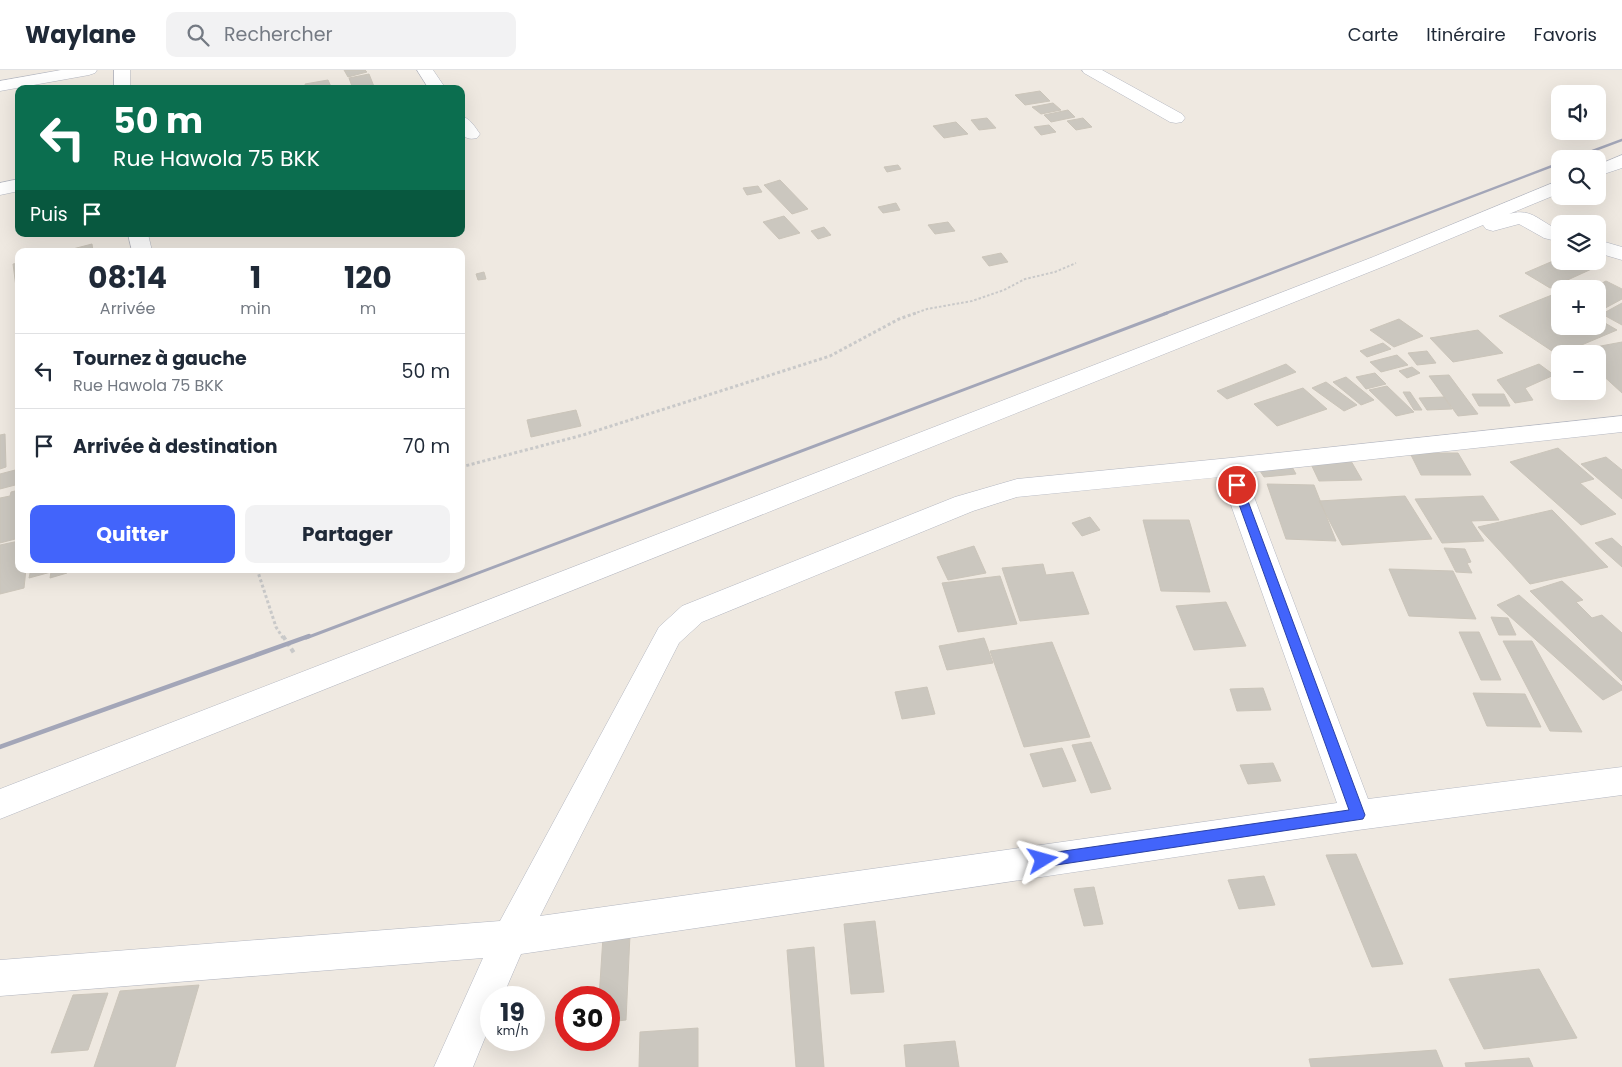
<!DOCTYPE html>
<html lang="fr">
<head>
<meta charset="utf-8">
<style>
  :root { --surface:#fff; --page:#f2f2f3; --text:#1f2937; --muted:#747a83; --line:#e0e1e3; --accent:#4264fb }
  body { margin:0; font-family:Poppins,sans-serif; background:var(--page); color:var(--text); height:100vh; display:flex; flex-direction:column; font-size:19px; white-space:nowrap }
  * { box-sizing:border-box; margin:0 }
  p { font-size:16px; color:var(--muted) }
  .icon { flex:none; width:28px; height:28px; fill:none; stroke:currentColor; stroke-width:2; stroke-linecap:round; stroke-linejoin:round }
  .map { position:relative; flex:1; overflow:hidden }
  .details { position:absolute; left:15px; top:178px; width:450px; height:325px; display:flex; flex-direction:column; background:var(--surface); border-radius:10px; box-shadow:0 5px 20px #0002 }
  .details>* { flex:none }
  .banner { position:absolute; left:15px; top:15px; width:450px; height:152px; border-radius:10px; box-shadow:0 5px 20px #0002; background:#0b6e4f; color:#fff; overflow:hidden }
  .controls { position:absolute; left:1551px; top:15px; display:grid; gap:10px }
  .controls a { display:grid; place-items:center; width:55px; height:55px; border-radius:10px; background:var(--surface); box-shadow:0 5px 20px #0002; font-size:25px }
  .speed { position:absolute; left:480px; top:916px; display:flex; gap:10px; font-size:25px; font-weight:700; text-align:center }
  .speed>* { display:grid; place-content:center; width:65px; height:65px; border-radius:50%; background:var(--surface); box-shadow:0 5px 20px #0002; line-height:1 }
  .speed small { font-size:12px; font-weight:400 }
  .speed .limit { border:8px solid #d22; background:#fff; color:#111 }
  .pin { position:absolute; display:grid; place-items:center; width:42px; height:42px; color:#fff; margin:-21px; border:2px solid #fff; border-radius:50%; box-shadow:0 1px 5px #0007 }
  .me { position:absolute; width:55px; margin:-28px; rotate:82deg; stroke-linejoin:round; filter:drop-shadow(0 0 4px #0008) }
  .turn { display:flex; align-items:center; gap:18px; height:105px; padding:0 15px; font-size:22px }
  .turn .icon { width:65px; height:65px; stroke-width:2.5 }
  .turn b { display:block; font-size:35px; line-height:42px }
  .then { display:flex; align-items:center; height:48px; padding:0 15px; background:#0003; gap:10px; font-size:19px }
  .eta { display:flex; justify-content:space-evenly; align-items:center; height:85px; text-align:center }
  .eta b { font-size:30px; font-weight:700; line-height:35px }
  .cta { display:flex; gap:10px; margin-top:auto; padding:10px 15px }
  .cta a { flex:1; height:58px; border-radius:10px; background:var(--accent); color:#fff; font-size:20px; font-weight:700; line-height:58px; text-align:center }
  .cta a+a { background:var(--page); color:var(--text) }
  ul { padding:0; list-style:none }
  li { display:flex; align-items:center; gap:15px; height:75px; padding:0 15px; border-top:1px solid var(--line) }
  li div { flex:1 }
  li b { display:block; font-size:19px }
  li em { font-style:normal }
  header { display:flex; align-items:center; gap:30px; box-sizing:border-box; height:70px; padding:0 25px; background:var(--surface); border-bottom:1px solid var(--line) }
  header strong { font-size:24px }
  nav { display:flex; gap:28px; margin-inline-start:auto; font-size:18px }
  .search { width:350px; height:45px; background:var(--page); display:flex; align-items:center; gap:12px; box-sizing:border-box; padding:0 18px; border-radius:10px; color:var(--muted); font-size:19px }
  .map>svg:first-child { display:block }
  .building { fill:#cbc7bf; stroke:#cbc5ba }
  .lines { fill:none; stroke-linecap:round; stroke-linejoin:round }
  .street-casing { stroke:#b4b7c1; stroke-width:1 }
  .path-far2 { stroke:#c9c9c9; stroke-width:2; stroke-dasharray:2.5 2; stroke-linecap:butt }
  .path-far1 { stroke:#c9c9c9; stroke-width:3; stroke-dasharray:3 2.5; stroke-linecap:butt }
  .path { stroke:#c9c9c9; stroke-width:4; stroke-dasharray:4.5 3; stroke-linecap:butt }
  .street { fill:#fff; fill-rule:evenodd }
  .rail-far2 { stroke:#a3a6b8; stroke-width:2.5 }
  .rail-far1 { stroke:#a3a6b8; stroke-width:3 }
  .rail { stroke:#a3a6b8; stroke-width:4.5 }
  .route { fill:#4264fb; stroke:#2b41a3 }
</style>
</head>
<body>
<header>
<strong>Waylane</strong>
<div class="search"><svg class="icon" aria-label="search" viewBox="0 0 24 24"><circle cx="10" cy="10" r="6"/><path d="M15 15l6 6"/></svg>Rechercher</div>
<nav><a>Carte</a><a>Itinéraire</a><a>Favoris</a></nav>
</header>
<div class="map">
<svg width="1622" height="997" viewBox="0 0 1622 997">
  <rect width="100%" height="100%" fill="#efe9e1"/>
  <path class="building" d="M344 0H365L367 2 348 7Z
    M369 4 375 19H353L349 8Z
    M328 10 332 19H306L305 14Z
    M1040 21 1050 31 1025 35 1015 25Z
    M1053 33 1061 40 1041 44 1032 37Z
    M1068 40 1075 47 1051 52 1044 45Z
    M987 48 996 58 979 60 971 50Z
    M1083 48 1092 57 1076 60 1067 51Z
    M956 52 968 64 944 68 933 56Z
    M1049 55 1056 62 1041 65 1034 57Z
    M898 95 901 99 887 102 884 97Z
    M780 110 808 139 792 144 764 115Z
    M758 116 762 122 747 125 743 118Z
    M896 133 900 140 883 143 878 137Z
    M784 146 800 163 779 169 763 152Z
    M948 152 955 161 935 164 928 155Z
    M824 157 831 165 818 169 811 161Z
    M92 174 93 181H65Z
    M1001 183 1008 192 989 196 982 187Z
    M1560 188V191H1586L1596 197 1550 218 1525 203Z
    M19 193V240L13 194Z
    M484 202 486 209 478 210 476 204Z
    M1606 211 1622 219V229L1598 242V219H1590Z
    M1557 223 1560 225V256H1598V249L1617 260 1558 285 1499 246Z
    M1622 233V255L1602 244Z
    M1399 249 1423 266 1394 277 1370 260Z
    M1478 260 1503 283 1453 292 1430 268Z
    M1622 272V323L1598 301V284H1577L1574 281Z
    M1383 273 1391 279 1367 287 1360 281Z
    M1427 281 1436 293 1417 295 1408 283Z
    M1397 285 1408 295 1381 302 1370 292Z
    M1286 294 1296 302 1227 329 1217 321Z
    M1539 294 1554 305 1525 318 1533 330 1515 333 1497 310Z
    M1412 297 1420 303 1407 308 1399 301Z
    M1375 303 1386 314 1366 319 1356 307Z
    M1449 305 1478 344 1458 346 1429 306Z
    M1346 307 1374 330 1361 335 1333 312Z
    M1326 312 1357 335 1344 341 1312 318Z
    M1387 316 1414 342 1396 346 1369 320Z
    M1303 318 1327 339 1277 356 1254 334Z
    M1403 322H1410L1422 340H1414Z
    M1472 324H1504L1510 336H1479Z
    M1444 327 1452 339 1427 340 1419 328Z
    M576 340 581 356 531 367 527 350Z
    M5 364 6 397 0 399V365Z
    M1558 378 1594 409 1580 413 1616 444 1581 455 1510 392Z
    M1410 383H1458L1471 405H1421Z
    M1606 387 1622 400V429L1581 394Z
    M1351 391 1362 410 1319 411 1310 392Z
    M1291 395 1296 404 1264 407 1258 398Z
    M19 399V414L0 419V404Z
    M1267 414 1314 415 1336 471 1286 469Z
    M19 420 17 455 19 454V468L0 473V428L10 426 11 422Z
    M1405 426 1432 469 1342 475 1319 431Z
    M1483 426 1499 450 1471 451 1484 471 1442 473 1415 429Z
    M1552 440 1608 497 1530 514 1478 457Z
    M1090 447 1100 460 1082 466 1072 453Z
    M1143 450H1189L1210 522 1161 521Z
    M1612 468 1622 477V497L1595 473Z
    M19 471V499H26L24 518 0 524V475Z
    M974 476 986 503 948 510 937 487Z
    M1444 478 1465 479 1471 492 1467 493 1472 503 1456 502Z
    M1043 494 1046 505 1073 502 1089 544 1020 551 1002 498Z
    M31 499H67V503L50 508 51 502 29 508Z
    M1389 499 1453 501 1476 549 1409 546Z
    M1000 506 1017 554 958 562 942 513Z
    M1562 511 1583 530 1576 532 1592 548 1602 545 1622 563V611L1530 521Z
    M1519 525 1622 616V620L1603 630 1497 535Z
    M1226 532 1246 576 1194 580 1176 536Z
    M1491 547 1508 548 1516 565H1499Z
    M1459 562H1479L1501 610H1481Z
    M984 568 993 593 947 600 939 576Z
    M1503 571H1532L1582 662 1550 661Z
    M1052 572 1090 667 1024 677 990 581Z
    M927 617 935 644 902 649 895 622Z
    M1263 618 1271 640 1237 641 1230 619Z
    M1473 623 1525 624 1541 657 1487 656Z
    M1091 672 1111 719 1091 723 1072 675Z
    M1062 678 1076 711 1043 717 1030 684Z
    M1273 693 1281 711 1248 714 1240 695Z
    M1356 784 1403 894 1372 897 1326 785Z
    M1264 806 1275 835 1239 839 1228 810Z
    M1094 817 1103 854 1084 856 1074 819Z
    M875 851 884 922 851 924 844 854Z
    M630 865 626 950 609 952V928H599L603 867Z
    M814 877 824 997H796L787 880Z
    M1539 899 1577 968 1484 979 1449 909Z
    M199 915 175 997H94L120 921Z
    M108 923 88 980 51 983 73 925Z
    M698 958V997H639L640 962Z
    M955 971 959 997H906L904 975Z
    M1436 980 1443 997H1311L1309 989Z
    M1529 988 1533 997H1466L1465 993Z"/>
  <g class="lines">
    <g class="street-casing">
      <path id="street" d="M61 0H97L95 3 89 5 0 21V11Z
        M114 0H130V19H114Z
        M417 0H433L446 19H429Z
        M1082 0H1102L1182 44 1185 48 1182 52 1176 53 1170 52 1084 3Z
        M461 46C470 48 475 57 480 64L477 68C460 72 461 59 461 46Z
        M1622 85V98L1598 106V95Z
        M19 109V121L0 125V113Z
        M1560 110V123L1509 144C1533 137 1540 153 1560 160V172L1544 168 1519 154 1493 161 1486 159 1483 155 1387 195 0 749V719L1373 187Z
        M128 164H148L152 181H132Z
        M1598 170 1622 177V190L1598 183Z
        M1622 346V362L1245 403 1368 729 1622 697V725L1358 760 521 884 502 928H491V953L473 997H434L483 888 0 926V890L500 851 659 557 682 536 955 427 1017 409 1230 388ZM1221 407 1337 733 540 846 679 573 702 552 973 441 1017 427Z"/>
    </g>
    <path class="path-far2" d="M913 244 927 239 972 231 1004 220 1025 209 1055 202 1076 193"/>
    <path class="path-far1" d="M461 397 583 365 830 286 899 249 916 243
      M257 499 276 557 283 568"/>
    <path class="path" d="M283 566 294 583"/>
    <use href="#street" class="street"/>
    <path class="rail-far2" d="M1571 89 1622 70
      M1164 244 1560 93"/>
    <path class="rail-far1" d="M306 568 1167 243"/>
    <path class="rail" d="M0 677 309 566"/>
  </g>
  <path class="route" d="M1237 412 1242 415 1365 745 1363 749 1043 797 1038 795 1036 790 1038 786 1043 784 1349 740 1232 415Z"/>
</svg>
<div class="controls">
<a><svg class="icon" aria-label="sound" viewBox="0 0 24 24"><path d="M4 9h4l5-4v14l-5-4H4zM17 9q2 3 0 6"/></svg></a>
<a><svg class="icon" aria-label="search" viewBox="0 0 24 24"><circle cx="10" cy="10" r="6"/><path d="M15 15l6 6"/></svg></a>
<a><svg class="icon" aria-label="layers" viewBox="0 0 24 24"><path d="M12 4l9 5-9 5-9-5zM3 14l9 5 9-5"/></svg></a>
<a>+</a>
<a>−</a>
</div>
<div class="speed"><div>19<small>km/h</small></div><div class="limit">30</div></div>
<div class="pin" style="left:1237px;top:415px;background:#d93025"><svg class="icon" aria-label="arrive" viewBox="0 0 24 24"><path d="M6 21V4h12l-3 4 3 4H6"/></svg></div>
<svg class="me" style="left:1043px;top:790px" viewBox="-20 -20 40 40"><path d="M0-17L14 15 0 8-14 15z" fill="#4264fb" stroke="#fff" stroke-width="4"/></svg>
<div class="banner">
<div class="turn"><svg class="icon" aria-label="left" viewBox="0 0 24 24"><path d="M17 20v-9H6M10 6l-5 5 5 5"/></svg><div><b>50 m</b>Rue Hawola 75 BKK</div></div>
<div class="then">Puis<svg class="icon" aria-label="arrive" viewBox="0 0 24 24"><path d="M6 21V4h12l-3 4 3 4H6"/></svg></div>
</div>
<section class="details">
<div class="eta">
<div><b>08:14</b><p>Arrivée</p></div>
<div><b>1</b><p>min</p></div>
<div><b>120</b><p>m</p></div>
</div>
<ul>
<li><svg class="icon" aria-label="left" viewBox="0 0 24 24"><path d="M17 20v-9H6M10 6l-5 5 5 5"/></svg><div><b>Tournez à gauche</b><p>Rue Hawola 75 BKK</p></div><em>50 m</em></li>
<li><svg class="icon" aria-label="arrive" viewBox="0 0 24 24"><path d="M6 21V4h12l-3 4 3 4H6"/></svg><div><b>Arrivée à destination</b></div><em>70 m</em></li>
</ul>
<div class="cta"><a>Quitter</a><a>Partager</a></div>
</section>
</div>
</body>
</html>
